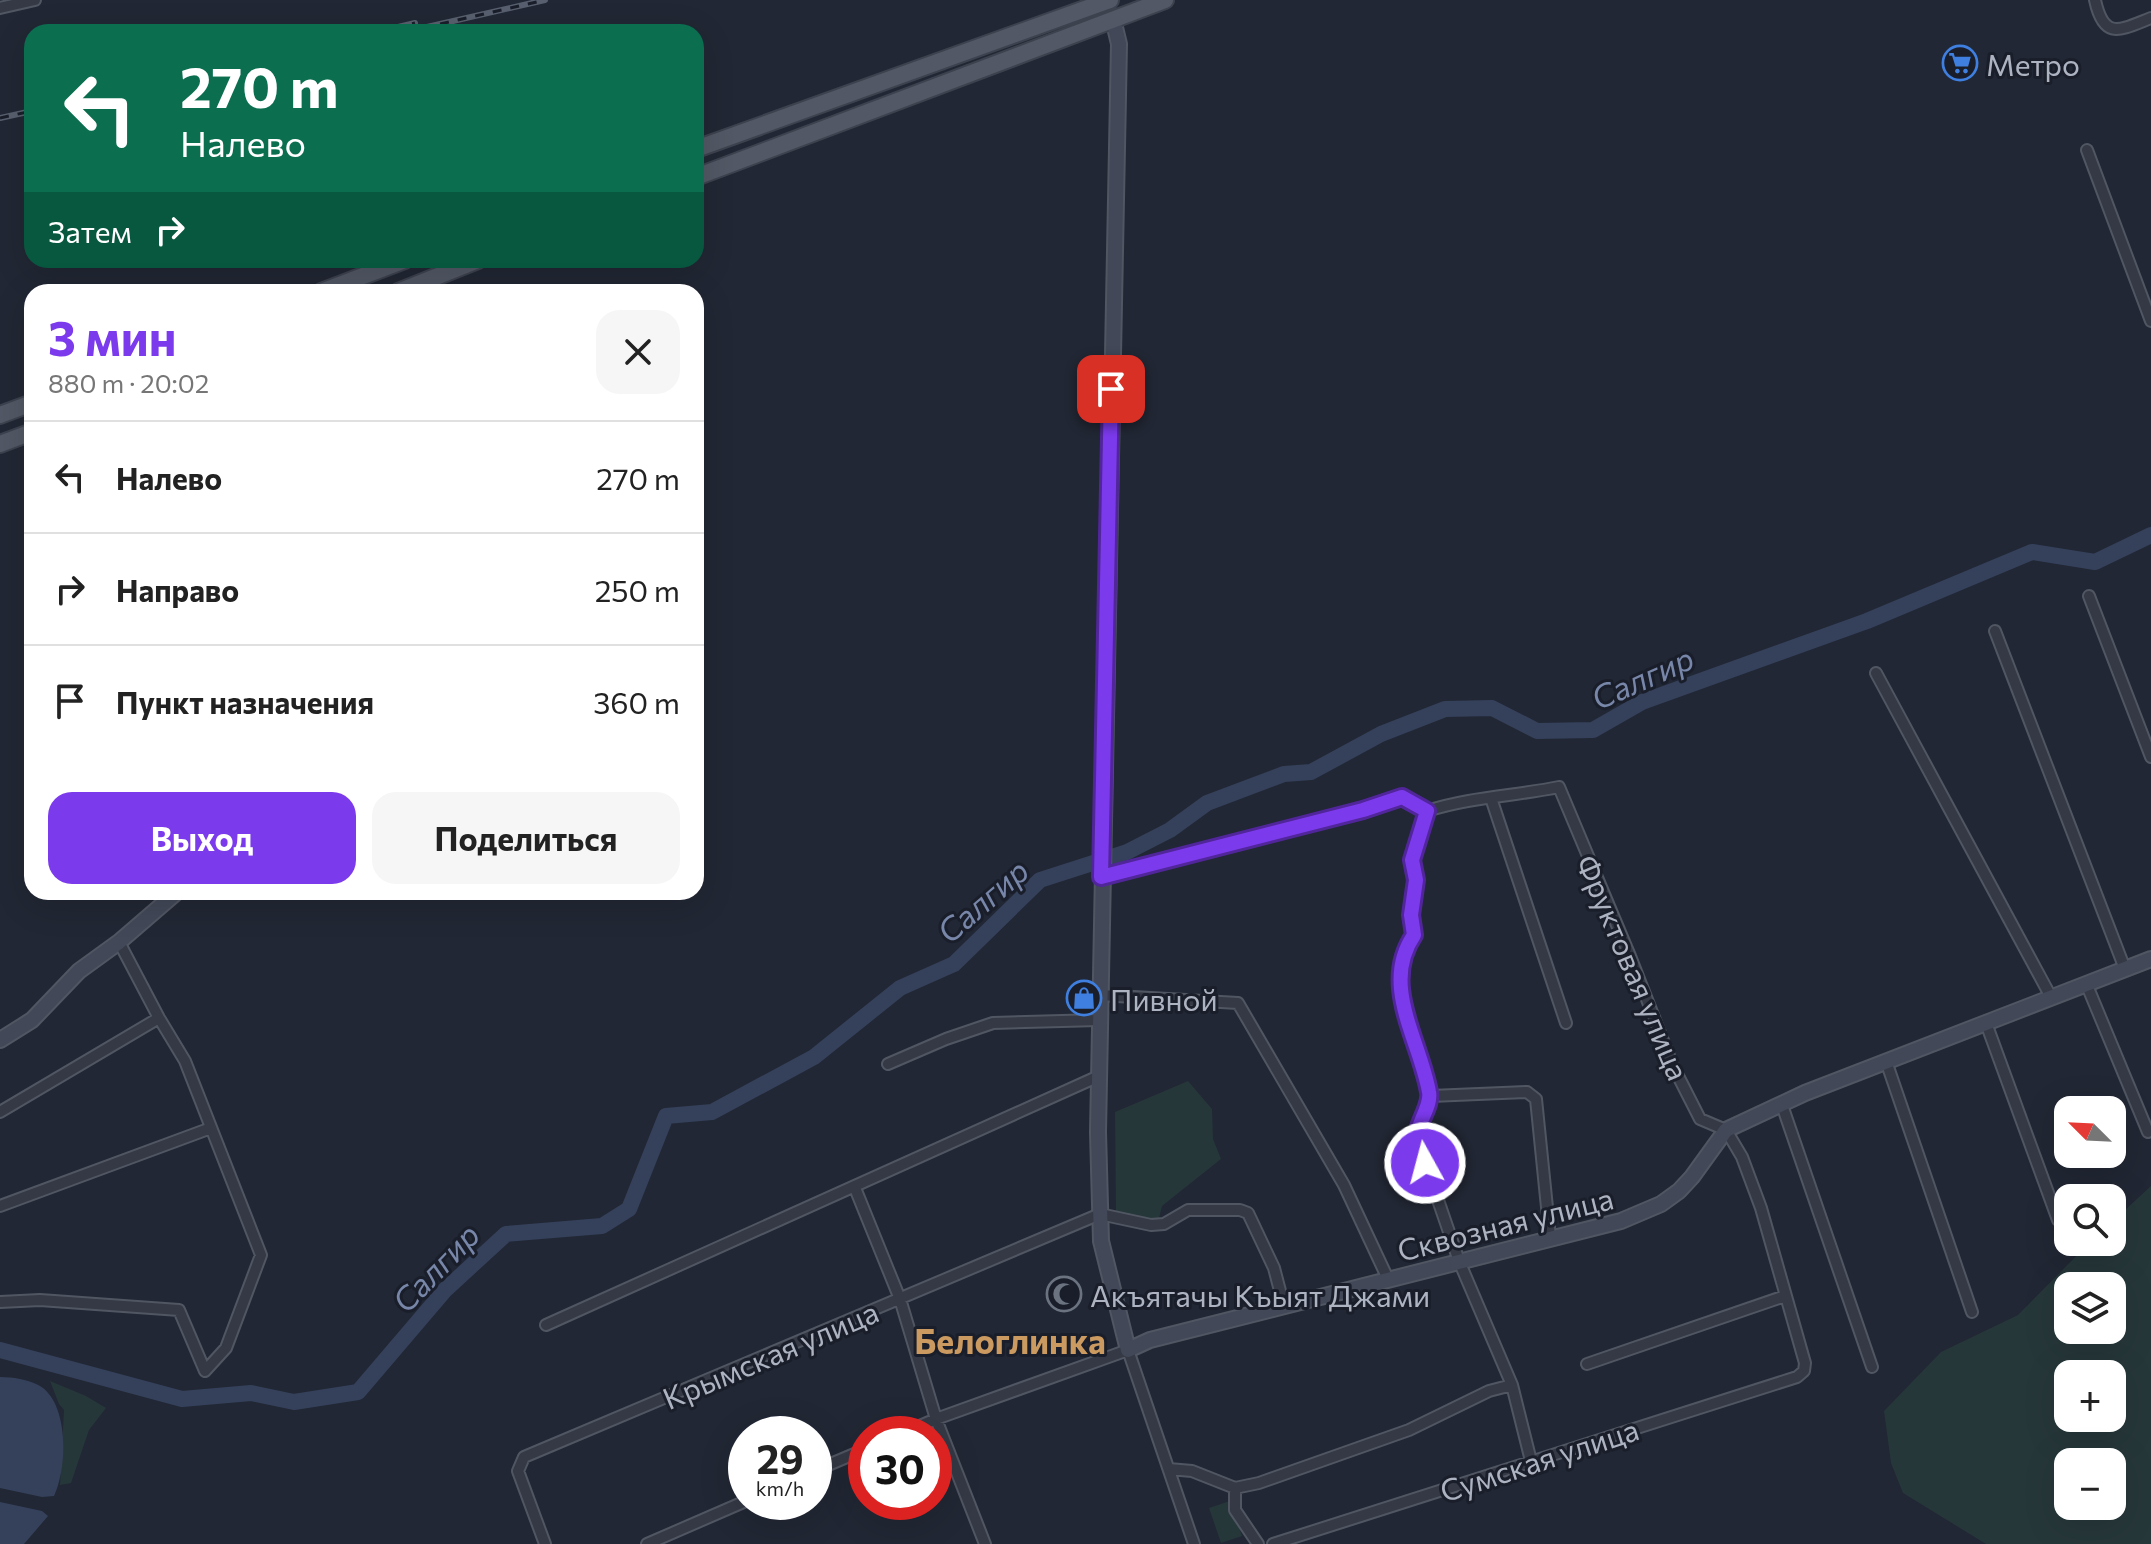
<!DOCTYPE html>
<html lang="ru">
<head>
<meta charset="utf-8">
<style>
  :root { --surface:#fff; --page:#f6f6f6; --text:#222; --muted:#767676; --line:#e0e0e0; --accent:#7c3aed }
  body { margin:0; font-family:Commissioner,sans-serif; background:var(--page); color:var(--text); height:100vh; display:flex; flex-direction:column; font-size:30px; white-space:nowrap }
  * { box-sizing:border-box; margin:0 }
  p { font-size:26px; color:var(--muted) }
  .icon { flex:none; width:44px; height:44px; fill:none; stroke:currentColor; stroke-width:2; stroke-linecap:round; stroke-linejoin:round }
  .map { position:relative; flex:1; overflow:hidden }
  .drawer { position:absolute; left:24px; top:284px; width:680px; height:616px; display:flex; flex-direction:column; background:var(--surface); border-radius:24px; box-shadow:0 8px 32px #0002 }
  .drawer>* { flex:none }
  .banner { position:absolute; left:24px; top:24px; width:680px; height:244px; border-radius:24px; box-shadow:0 8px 32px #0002; background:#0b6e4f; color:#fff; overflow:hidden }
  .needle { width:52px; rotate:294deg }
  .tools { position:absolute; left:2054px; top:1096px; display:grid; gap:16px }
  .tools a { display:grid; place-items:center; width:72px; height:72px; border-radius:16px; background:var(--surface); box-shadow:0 8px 32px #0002; font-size:40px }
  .speed { position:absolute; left:728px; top:1416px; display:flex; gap:16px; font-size:40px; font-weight:700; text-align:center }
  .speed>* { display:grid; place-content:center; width:104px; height:104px; border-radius:50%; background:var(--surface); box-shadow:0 8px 32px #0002; line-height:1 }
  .speed small { font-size:20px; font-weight:400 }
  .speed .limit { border:12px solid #d22; background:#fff; color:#111 }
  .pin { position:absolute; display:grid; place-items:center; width:68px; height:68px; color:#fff; margin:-34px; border-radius:16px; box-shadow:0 4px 12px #0006 }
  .me { position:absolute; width:88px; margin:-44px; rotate:353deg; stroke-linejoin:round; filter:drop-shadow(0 0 6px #0008) }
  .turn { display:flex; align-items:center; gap:28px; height:168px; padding:0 24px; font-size:36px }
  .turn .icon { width:104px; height:104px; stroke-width:2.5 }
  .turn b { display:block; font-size:56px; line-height:68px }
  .then { display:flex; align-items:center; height:76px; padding:0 24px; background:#0003; gap:16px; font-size:30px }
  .round { display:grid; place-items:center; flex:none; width:84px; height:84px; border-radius:24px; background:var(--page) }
  .headline { display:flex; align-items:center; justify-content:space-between; height:136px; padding:0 24px }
  h1 { font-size:48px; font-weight:700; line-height:60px; color:var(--accent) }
  .primary-button { display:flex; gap:16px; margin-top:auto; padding:16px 24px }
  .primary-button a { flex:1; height:92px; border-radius:24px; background:var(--accent); color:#fff; font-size:32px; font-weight:700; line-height:92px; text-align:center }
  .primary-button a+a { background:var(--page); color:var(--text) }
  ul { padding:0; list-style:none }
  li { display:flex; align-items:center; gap:24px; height:112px; padding:0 24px; border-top:2px solid var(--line) }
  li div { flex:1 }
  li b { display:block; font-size:30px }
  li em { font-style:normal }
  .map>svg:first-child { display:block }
  .green { fill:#26373a; fill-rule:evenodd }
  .water { fill:#35415b }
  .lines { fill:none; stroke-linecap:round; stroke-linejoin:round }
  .river { stroke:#35415b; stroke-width:16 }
  .street-casing { stroke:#515663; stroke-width:14 }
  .secondary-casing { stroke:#515663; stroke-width:18 }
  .primary-casing { stroke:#3d424f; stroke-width:20 }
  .street { stroke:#343945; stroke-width:10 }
  .secondary { stroke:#424858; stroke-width:14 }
  .primary { stroke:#525865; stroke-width:16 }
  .rail-casing { stroke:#585f6e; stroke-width:6 }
  .rail { stroke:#191e2a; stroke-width:3; stroke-dasharray:9; stroke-linecap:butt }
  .route-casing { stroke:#51269a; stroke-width:20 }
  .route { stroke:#7c3aed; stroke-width:14 }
  .labels { text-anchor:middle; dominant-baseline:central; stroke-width:6; stroke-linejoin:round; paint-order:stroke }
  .poi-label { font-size:30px; fill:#aeb3c2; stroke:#191e2a; text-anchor:start }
  .street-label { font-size:30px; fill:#aeb3c2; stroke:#191e2a }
  .water-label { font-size:32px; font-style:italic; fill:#7887a9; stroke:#191e2a }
  .quarter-label { font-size:34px; font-weight:bold; fill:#cb9a60; stroke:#191e2a }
</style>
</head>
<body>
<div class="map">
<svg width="2151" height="1544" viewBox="0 0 2151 1544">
  <rect width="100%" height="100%" fill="#212734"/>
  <path class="green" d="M1188 1081 1212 1109 1213 1139 1221 1159 1162 1206 1159 1218 1151 1222 1116 1211 1115 1112Z
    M2151 1186V1544H1986L1903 1493 1891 1463 1884 1411 1941 1352 2018 1315 2090 1242H2112V1222ZM2068 1286H2112V1330H2068ZM2068 1374H2112V1418H2068ZM2068 1462H2112V1506H2068Z
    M50 1381 86 1396 106 1408 89 1430 71 1483 60 1485 64 1410 59 1404Z
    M1230 1501 1242 1536 1221 1543 1209 1508Z"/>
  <path class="water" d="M0 1377C12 1377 33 1380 43 1388 69 1409 67 1468 54 1496L42 1497 0 1488Z
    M0 1502 42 1511 48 1516 24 1544H0Z"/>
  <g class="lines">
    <path class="river" d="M0 1350 182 1399 251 1393 294 1402 358 1392 445 1290 506 1234 602 1226 629 1209 666 1116 712 1112 814 1057 900 988 954 964 1040 880 1127 852 1170 830 1207 803 1284 774 1311 772 1381 734 1445 709 1492 708 1537 731 1593 730 1642 702 1867 621 2032 552 2095 562 2151 535"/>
    <g class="street-casing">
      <path id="street" d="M2095 0C2104 41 2120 30 2151 18
        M0 8 35 0
        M2087 150 2151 321
        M2089 596 2151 757
        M1995 631 2125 969
        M1876 673 2051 997
        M1491 798 1566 1023
        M1427 811 1412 860 1416 880 1411 915 1414 935 1407 945 1399 979 1401 998 1431 1096 1417 1139 1459 1261 1512 1385 1531 1461
        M1101 877 1363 810 1402 797 1427 811C1470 797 1515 796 1559 787L1630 956 1673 1066 1700 1119 1726 1130 1742 1157 1761 1208 1805 1363 1804 1371 1797 1377 1273 1544
        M2086 983 2148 1132
        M1099 995 1238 1003 1344 1185 1388 1279
        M1986 1023 2058 1220
        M1886 1061 1972 1312
        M888 1064 946 1039 993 1023 1099 1020
        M1431 1096 1527 1092 1536 1099 1550 1237
        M1782 1105 1872 1367
        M0 1112 159 1018
        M855 1188 900 1299 936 1419 985 1544
        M0 1206 211 1128
        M0 1302 40 1300 179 1310 205 1371 226 1348 261 1255 185 1061 159 1018 119 942
        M546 1325 1099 1076
        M1587 1364 1785 1296
        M901 1434 936 1419 1128 1350 1194 1544
        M1169 1469 1192 1471 1235 1488 1259 1483 1409 1430 1489 1391 1512 1385
        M814 1471 866 1449
        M1235 1488V1510L1258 1544
        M545 1544 518 1471 524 1457 1100 1214 1151 1225 1164 1224 1188 1210H1240L1248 1213 1274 1268 1284 1306
        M647 1544 746 1501"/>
    </g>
    <g class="secondary-casing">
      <path id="secondary" d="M1113 19 1119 44 1098 1132 1101 1241 1128 1350 1150 1340 1621 1221 1661 1204 1679 1191 1692 1177 1726 1130 1805 1093 2151 959
        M0 1040 32 1020 79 971 119 942 177 892"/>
    </g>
    <g class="primary-casing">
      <path id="primary" d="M696 149 1110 0
        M696 177 1165 0
        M321 292 405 260
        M398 292 478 260
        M0 415 32 403
        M0 444 32 432"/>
    </g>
    <use href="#street" class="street"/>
    <use href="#secondary" class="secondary"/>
    <use href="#primary" class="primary"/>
    <g class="rail-casing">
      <path id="rail" d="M377 32 415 23
        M405 32 545 0
        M0 118 32 111"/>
    </g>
    <use href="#rail" class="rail"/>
  </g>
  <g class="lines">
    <g class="route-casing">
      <path id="route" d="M1111 389 1101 877 1363 810 1402 797 1427 811 1412 860 1416 880 1411 915 1414 935C1380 985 1420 1040 1429 1092 1432 1106 1416 1124 1417 1139 1418 1147 1423 1156 1425 1163"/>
    </g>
    <use href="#route" class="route"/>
  </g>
  <defs>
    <g id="supermarket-ring" transform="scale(1.8)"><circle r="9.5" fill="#191e2a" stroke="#3f7fe0" stroke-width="1.5"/><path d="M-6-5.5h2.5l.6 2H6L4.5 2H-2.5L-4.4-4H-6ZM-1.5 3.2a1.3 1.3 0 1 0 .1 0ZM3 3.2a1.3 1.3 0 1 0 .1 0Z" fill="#3f7fe0"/></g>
    <g id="shop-ring" transform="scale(1.8)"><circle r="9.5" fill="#191e2a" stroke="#3f7fe0" stroke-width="1.5"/><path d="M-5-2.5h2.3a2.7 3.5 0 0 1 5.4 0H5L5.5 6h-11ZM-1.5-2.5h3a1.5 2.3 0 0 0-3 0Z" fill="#3f7fe0"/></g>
    <g id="mosque-ring" transform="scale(1.8)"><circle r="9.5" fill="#191e2a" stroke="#6b7280" stroke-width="1.5"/><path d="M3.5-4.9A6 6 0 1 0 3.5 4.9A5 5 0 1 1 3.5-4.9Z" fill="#6b7280"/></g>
  </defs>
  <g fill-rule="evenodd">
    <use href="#supermarket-ring" x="1960" y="63"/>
    <use href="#shop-ring" x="1084" y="998"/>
    <use href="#mosque-ring" x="1064" y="1294"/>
  </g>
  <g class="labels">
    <g class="poi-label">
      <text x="1986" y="63">Метро</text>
      <text x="1110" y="998">Пивной</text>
      <text x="1090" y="1294">Акъятачы Къыят Джами</text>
    </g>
    <g class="street-label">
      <text transform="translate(1634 967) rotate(67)">Фруктовая улица</text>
      <text transform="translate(1505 1223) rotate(-14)">Сквозная улица</text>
      <text transform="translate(770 1354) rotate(-23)">Крымская улица</text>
      <text transform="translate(1539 1459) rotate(-18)">Сумская улица</text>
    </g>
    <g class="water-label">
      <text transform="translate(1642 677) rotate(-24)">Салгир</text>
      <text transform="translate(982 900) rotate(-41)">Салгир</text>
      <text transform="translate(435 1267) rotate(-46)">Салгир</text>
    </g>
    <g class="quarter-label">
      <text x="1010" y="1340">Белоглинка</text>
    </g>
  </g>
</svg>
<div class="tools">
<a><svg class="needle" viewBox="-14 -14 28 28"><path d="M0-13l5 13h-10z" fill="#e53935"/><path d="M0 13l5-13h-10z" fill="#767676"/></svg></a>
<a><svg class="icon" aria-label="search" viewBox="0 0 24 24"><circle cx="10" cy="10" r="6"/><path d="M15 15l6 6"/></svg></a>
<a><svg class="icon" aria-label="layers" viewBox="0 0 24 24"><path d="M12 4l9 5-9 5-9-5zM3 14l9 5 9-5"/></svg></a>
<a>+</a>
<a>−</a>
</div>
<div class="speed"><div>29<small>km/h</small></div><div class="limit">30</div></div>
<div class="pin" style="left:1111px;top:389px;background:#d93025"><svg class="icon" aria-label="arrive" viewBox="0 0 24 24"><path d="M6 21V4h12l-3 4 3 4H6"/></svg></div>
<svg class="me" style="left:1425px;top:1163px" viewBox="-20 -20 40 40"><circle r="17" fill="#7c3aed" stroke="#fff" stroke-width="3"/><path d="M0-11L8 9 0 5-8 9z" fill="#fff"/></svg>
<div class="banner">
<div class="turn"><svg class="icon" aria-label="left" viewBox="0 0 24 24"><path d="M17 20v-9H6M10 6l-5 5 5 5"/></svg><div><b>270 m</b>Налево</div></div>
<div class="then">Затем<svg class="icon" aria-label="right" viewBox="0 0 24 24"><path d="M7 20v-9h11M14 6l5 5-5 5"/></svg></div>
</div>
<section class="drawer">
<div class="headline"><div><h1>3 мин</h1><p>880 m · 20:02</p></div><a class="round"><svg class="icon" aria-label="close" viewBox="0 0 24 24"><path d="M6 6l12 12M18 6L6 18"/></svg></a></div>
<ul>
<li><svg class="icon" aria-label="left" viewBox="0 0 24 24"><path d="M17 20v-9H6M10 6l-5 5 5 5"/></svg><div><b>Налево</b></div><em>270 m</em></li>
<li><svg class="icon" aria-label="right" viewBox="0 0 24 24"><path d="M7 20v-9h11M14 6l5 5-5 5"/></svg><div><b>Направо</b></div><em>250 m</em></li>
<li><svg class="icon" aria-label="arrive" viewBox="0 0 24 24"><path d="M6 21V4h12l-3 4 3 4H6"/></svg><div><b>Пункт назначения</b></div><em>360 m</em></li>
</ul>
<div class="primary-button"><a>Выход</a><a>Поделиться</a></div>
</section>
</div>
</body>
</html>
